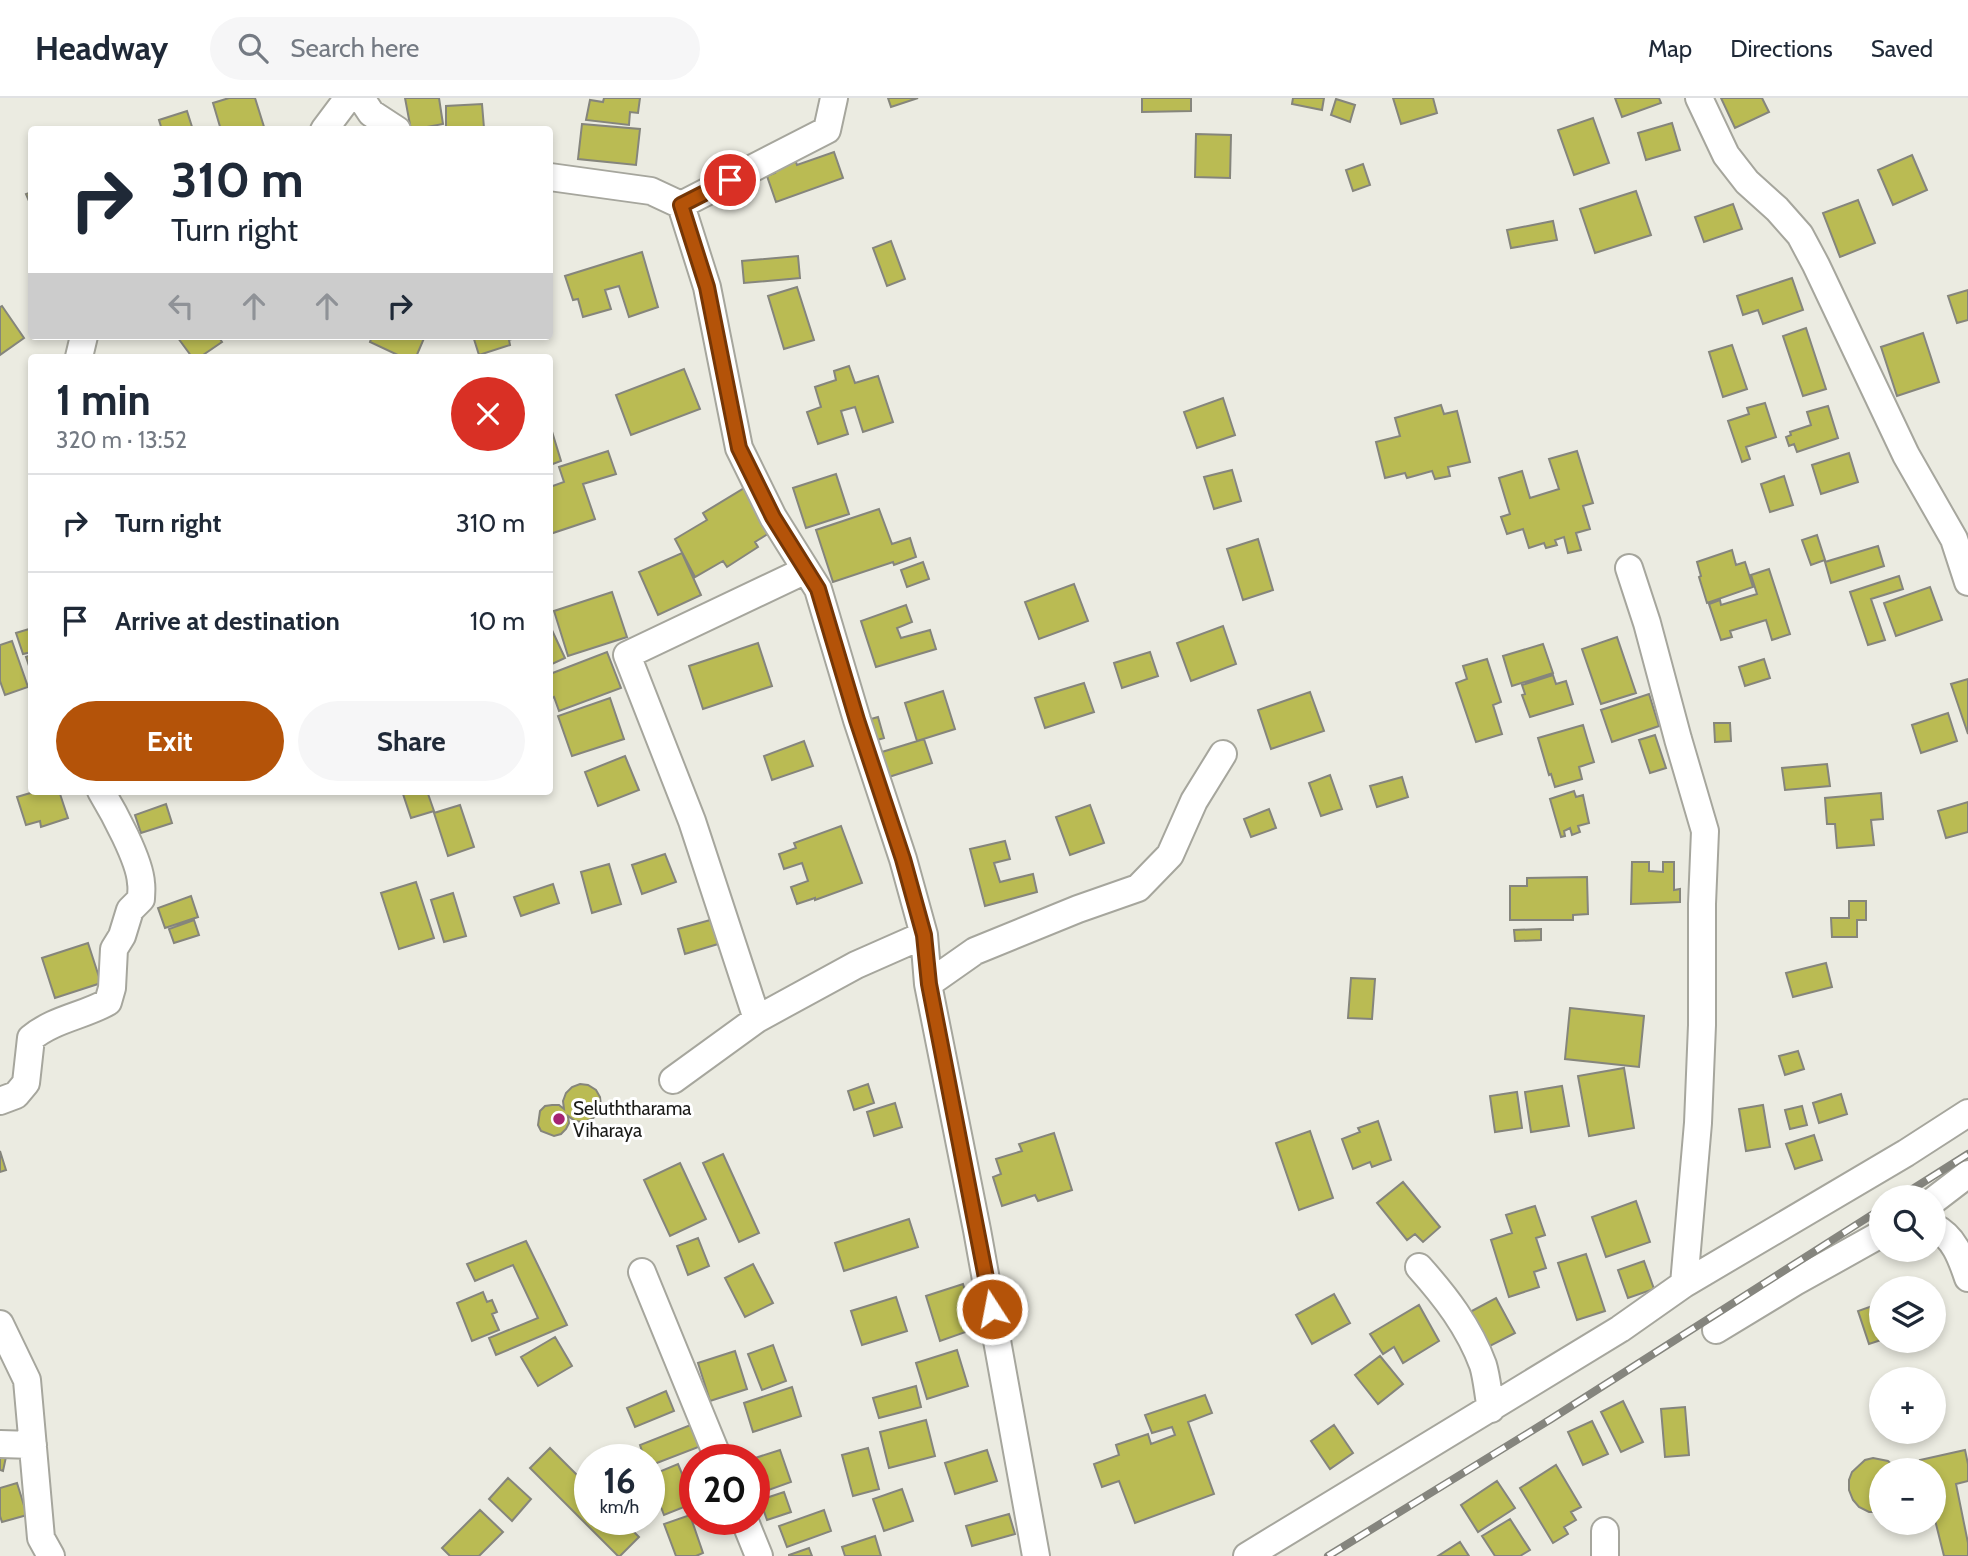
<!DOCTYPE html>
<html lang="en">
<head>
<meta charset="utf-8">
<style>
  :root { --surface:#fff; --page:#f6f6f7; --text:#1f2937; --muted:#747a83; --line:#e0e1e3; --accent:#b45309 }
  body { margin:0; font-family:Cabin,sans-serif; background:var(--page); color:var(--text); height:100vh; display:flex; flex-direction:column; font-size:26px; white-space:nowrap }
  * { box-sizing:border-box; margin:0 }
  p { font-size:23px; color:var(--muted) }
  .icon { flex:none; width:38px; height:38px; fill:none; stroke:currentColor; stroke-width:2; stroke-linecap:round; stroke-linejoin:round }
  .map { position:relative; flex:1; overflow:hidden }
  .panel { position:absolute; left:28px; top:256px; width:525px; height:441px; display:flex; flex-direction:column; background:var(--surface); border-radius:7px; box-shadow:0 4px 10px #0003 }
  .panel>* { flex:none }
  .hud { position:absolute; left:28px; top:28px; width:525px; height:214px; border-radius:7px; box-shadow:0 4px 10px #0003; background:#fff; color:var(--text); overflow:hidden }
  .buttons { position:absolute; left:1869px; top:1087px; display:grid; gap:14px }
  .buttons a { display:grid; place-items:center; width:77px; height:77px; border-radius:50%; background:var(--surface); box-shadow:0 4px 10px #0003; font-size:35px }
  .speed { position:absolute; left:574px; top:1346px; display:flex; gap:14px; font-size:35px; font-weight:700; text-align:center }
  .speed>* { display:grid; place-content:center; width:91px; height:91px; border-radius:50%; background:var(--surface); box-shadow:0 4px 10px #0003; line-height:1 }
  .speed small { font-size:18px; font-weight:400 }
  .speed .limit { border:10px solid #d22; background:#fff; color:#111 }
  .pin { position:absolute; display:grid; place-items:center; width:60px; height:60px; color:#fff; margin:-30px; border:4px solid #fff; border-radius:50%; box-shadow:0 2px 7px #0007 }
  .me { position:absolute; width:77px; margin:-38px; rotate:349deg; stroke-linejoin:round; filter:drop-shadow(0 0 5px #0008) }
  .turn { display:flex; align-items:center; gap:24px; height:147px; padding:0 28px; font-size:32px }
  .turn .icon { width:91px; height:91px; stroke-width:2.5 }
  .turn b { display:block; font-size:49px; line-height:60px }
  .lanes { display:flex; align-items:center; height:66px; padding:0 28px; background:#0003; justify-content:center; gap:35px; direction:ltr }
  .lanes .off { opacity:.35 }
  .round { display:grid; place-items:center; flex:none; width:74px; height:74px; border-radius:37px; background:var(--page) }
  .headline { display:flex; align-items:center; justify-content:space-between; height:119px; padding:0 28px }
  h1 { font-size:42px; font-weight:700; line-height:52px }
  .cta { display:flex; gap:14px; margin-top:auto; padding:14px 28px }
  .cta a { flex:1; height:80px; border-radius:42px; background:var(--accent); color:#fff; font-size:28px; font-weight:700; line-height:80px; text-align:center }
  .cta a+a { background:var(--page); color:var(--text) }
  ul { padding:0; list-style:none }
  li { display:flex; align-items:center; gap:21px; height:98px; padding:0 28px; border-top:2px solid var(--line) }
  li div { flex:1 }
  li b { display:block; font-size:26px }
  li em { font-style:normal }
  header { display:flex; align-items:center; gap:42px; box-sizing:border-box; height:98px; padding:0 35px; background:var(--surface); border-bottom:2px solid var(--line) }
  header strong { font-size:33px }
  nav { display:flex; gap:38px; margin-inline-start:auto; font-size:24px }
  .search { width:490px; height:63px; background:var(--page); display:flex; align-items:center; gap:18px; box-sizing:border-box; padding:0 24px; border-radius:38px; color:var(--muted); font-size:26px }
  .map>svg:first-child { display:block }
  .building { fill:#babb53; stroke:#85857c; stroke-width:2 }
  .lines { fill:none; stroke-linecap:round; stroke-linejoin:round }
  .minor-casing { stroke:#a6a69d; stroke-width:30 }
  .minor { stroke:#fff; stroke-width:26 }
  .rail-casing { stroke:#85857e; stroke-width:8 }
  .rail { stroke:#fff; stroke-width:5; stroke-dasharray:16; stroke-linecap:butt }
  .route-casing { stroke:#753606; stroke-width:18 }
  .route { stroke:#b45309; stroke-width:12 }
  .poi-dot { fill:#a52372; stroke:#fff; stroke-width:2.5 }
  .labels { text-anchor:middle; dominant-baseline:central; stroke-width:6; stroke-linejoin:round; paint-order:stroke }
  .poi-label { font-size:19px; fill:#1b1b18; stroke:#fff; text-anchor:start }
</style>
</head>
<body>
<header>
<strong>Headway</strong>
<div class="search"><svg class="icon" aria-label="search" viewBox="0 0 24 24"><circle cx="10" cy="10" r="6"/><path d="M15 15l6 6"/></svg>Search here</div>
<nav><a>Map</a><a>Directions</a><a>Saved</a></nav>
</header>
<div class="map">
<svg width="1968" height="1458" viewBox="0 0 1968 1458">
  <rect width="100%" height="100%" fill="#ebebe1"/>
  <path class="building" d="M229 0H255L265 32H221L213 5Z
    M405 0H439L443 26 411 32Z
    M604 0H640L638 15 630 14 629 27 586 22 590 2 603 4Z
    M888 0H918L891 9Z
    M1142 0H1191V13L1142 14Z
    M1293 0H1324L1322 12 1292 6Z
    M1393 0H1433L1437 15 1401 26Z
    M1615 0H1659L1661 5 1622 19Z
    M1721 0H1762L1769 14 1735 30Z
    M1336 1 1355 7 1350 24 1331 17Z
    M482 6 484 30 446 31V8Z
    M187 13 193 32H162L159 22Z
    M1593 20 1609 65 1574 77 1558 32Z
    M1672 25 1680 52 1646 62 1638 35Z
    M582 26 640 31 636 67 578 61Z
    M1196 36 1231 37 1230 80 1195 79Z
    M834 54 843 80 776 104 767 78 775 75 772 66 794 58 797 67Z
    M1912 57 1927 92 1893 107 1878 72Z
    M1363 66 1370 87 1353 93 1346 72Z
    M1636 93 1651 137 1595 155 1580 111Z
    M32 94V110L26 96Z
    M1858 102 1875 145 1840 159 1823 115Z
    M1733 106 1742 131 1704 144 1695 119Z
    M1553 123 1557 142 1511 150 1507 132Z
    M891 143 905 181 887 188 873 150Z
    M642 154 658 209 629 219 619 188 605 192 611 211 583 219 578 201 573 202 565 178Z
    M798 158 800 180 744 185 742 163Z
    M1792 180 1803 212 1763 226 1758 212 1743 217 1737 198Z
    M797 189 814 242 784 251 768 198Z
    M1968 192V222L1957 225 1948 198Z
    M2 208 24 240 0 257V209Z
    M1806 230 1826 291 1803 298 1783 238Z
    M1923 235 1939 284 1897 298 1881 249Z
    M181 238H218L222 244 200 259H192L178 240Z
    M372 238H425L416 259H402L370 244Z
    M473 238H517V239L509 242 510 247 479 257Z
    M1732 247 1747 291 1723 299 1709 254Z
    M849 268 855 285 878 278 893 324 863 334 855 309 841 313 848 336 818 346 807 314 821 309 815 289 836 282 834 273Z
    M684 271 700 311 631 337 616 297Z
    M1223 300 1235 337 1197 350 1184 314Z
    M1765 305 1776 339 1746 349 1750 361 1742 364 1728 323 1749 316 1747 310Z
    M1441 307 1444 316 1457 313 1470 364 1448 369 1450 378 1435 381 1432 373 1407 380 1405 375 1385 380 1376 344 1400 338 1395 320Z
    M1828 308 1838 340 1797 354 1794 346 1789 348 1786 339 1791 337 1790 334 1811 327 1807 314Z
    M550 327 561 363 550 367Z
    M608 353 616 376 583 386 595 421 550 436V389L564 384 559 369Z
    M1577 353 1593 405 1583 408 1590 431 1576 435 1581 452 1568 455 1564 439 1555 442 1557 447 1546 450 1544 445 1529 450 1523 431 1507 436 1501 419 1510 416 1499 380 1522 373 1530 400 1559 391 1549 361Z
    M1849 355 1858 384 1821 396 1812 367Z
    M1232 372 1241 403 1214 411 1204 379Z
    M836 376 849 416 806 430 793 390Z
    M1784 378 1793 407 1770 414 1761 386Z
    M746 389 771 434 755 444 758 449 727 469 723 463 695 479 675 441 707 422 703 415Z
    M879 411 892 446 910 440 916 459 894 467 893 464 833 484 816 432Z
    M1817 437 1825 462 1811 467 1802 442Z
    M1258 441 1273 492 1243 502 1227 451Z
    M1878 448 1884 468 1831 485 1825 464Z
    M1732 452 1736 467 1745 464 1753 489 1707 505 1699 479 1701 478 1697 464Z
    M682 455 701 497 658 517 639 474Z
    M923 464 929 481 907 489 901 472Z
    M1769 471 1790 536 1772 542 1766 522 1730 533 1732 539 1721 542 1709 506 1720 502 1721 507 1757 496 1751 477Z
    M1899 478 1903 491 1871 501 1885 542 1868 547 1850 494Z
    M1074 486 1088 523 1039 541 1025 504Z
    M1930 489 1942 522 1896 538 1884 505Z
    M612 494 627 539 568 558 554 513Z
    M906 507 912 524 897 530 901 540 930 532 936 551 876 569 861 523Z
    M1223 528 1236 566 1191 583 1177 545Z
    M32 530V554L23 556 16 535Z
    M551 530 565 560 550 567V531Z
    M1617 539 1636 595 1601 606 1582 551Z
    M12 543 28 589 5 597 0 583V547Z
    M758 545 772 588 703 611 689 568Z
    M1543 546 1553 575 1512 588 1503 558Z
    M607 554 621 590 559 613 554 599 550 601V576Z
    M1150 554 1158 578 1122 590 1114 565Z
    M32 557V577L26 559Z
    M1487 561 1501 604 1493 607 1502 636 1476 644 1456 585 1467 581 1463 568Z
    M1764 561 1770 580 1745 588 1739 569Z
    M1553 577 1556 586 1566 583 1573 606 1530 619 1522 597 1525 596 1522 587Z
    M1968 581V636L1951 586Z
    M1084 585 1094 614 1045 630 1035 600Z
    M943 593 955 631 917 643 905 605Z
    M1310 594 1324 633 1271 651 1258 612Z
    M1649 596 1659 628 1612 644 1601 612Z
    M610 600 624 641 572 658 558 618Z
    M1948 615 1957 643 1921 655 1912 627Z
    M878 619 884 640 870 644 864 623Z
    M1714 625H1730L1731 643 1715 644Z
    M1583 627 1594 664 1579 669 1582 681 1555 689 1551 676 1549 677 1538 640Z
    M1655 637 1666 670 1650 675 1639 642Z
    M924 641 932 665 889 679 882 654Z
    M804 643 813 668 772 682 764 658Z
    M625 658 639 692 598 708 585 674Z
    M1827 666 1830 688 1785 692 1782 670Z
    M1330 677 1342 711 1321 718 1309 685Z
    M1402 679 1408 699 1377 709 1370 688Z
    M37 693H59L68 720 41 729 40 723 26 727 17 699Z
    M402 693H427L434 713 411 720Z
    M1574 693 1576 699 1583 697 1589 725 1578 728 1580 734 1572 737 1570 730 1564 733 1565 738 1561 739 1550 701Z
    M1881 695 1883 721 1871 722 1874 747 1837 750 1835 726H1827L1825 700Z
    M1968 704V734L1946 740 1938 713Z
    M166 706 172 725 141 735 135 717Z
    M460 707 474 749 448 758 434 715Z
    M1090 707 1104 745 1070 757 1056 719Z
    M1269 711 1276 730 1251 739 1244 721Z
    M841 728 862 785 815 802V800L797 806 791 789 808 783 802 765 784 771 779 756 796 750 794 745Z
    M1005 743 1010 761 994 765 1000 784 1033 776 1037 794 985 808 970 751Z
    M665 756 676 784 642 796 632 767Z
    M1632 764H1649V773L1663 774V764H1674V792L1680 791V804L1631 806Z
    M609 766 621 806 592 815 581 774Z
    M1587 779 1588 816 1573 817V822H1510V788H1527V780Z
    M416 784 434 840 399 851 381 795Z
    M553 786 559 805 521 818 514 799Z
    M453 795 466 838 444 844 431 802Z
    M191 798 198 819 165 830 158 810Z
    M1849 803H1866V822H1857V839H1832L1831 820H1849Z
    M721 819 728 843 685 856 678 831Z
    M194 822 199 837 174 845 169 831Z
    M1541 831V842L1515 843 1514 832Z
    M88 845 101 885 55 900 42 860Z
    M1826 865 1832 889 1793 899 1786 875Z
    M1351 880 1375 881 1372 921 1348 920Z
    M1570 910 1644 918 1639 969 1565 961Z
    M1798 953 1804 971 1785 977 1779 958Z
    M1624 970 1634 1030 1589 1038 1578 978Z
    M580 986 588 987 596 992 600 999 601 1008 598 1016 592 1021 584 1024 575 1023 568 1018 569 1025 566 1031 561 1036 554 1038 541 1033 538 1027 540 1013 545 1008 552 1007H559L564 1011 563 1003 566 995 572 989Z
    M868 986 874 1005 854 1012 848 993Z
    M1562 988 1569 1028 1531 1034 1525 994Z
    M1517 994 1522 1030 1495 1034 1490 998Z
    M1841 996 1847 1016 1819 1025 1813 1005Z
    M895 1005 902 1029 874 1038 867 1014Z
    M1763 1007 1770 1049 1746 1053 1739 1011Z
    M1802 1008 1807 1027 1790 1031 1785 1012Z
    M1378 1023 1391 1062 1372 1069 1370 1064 1353 1071 1342 1041 1360 1034 1358 1030Z
    M1310 1033 1333 1100 1299 1112 1276 1045Z
    M1054 1035 1072 1092 1038 1103 1035 1097 1002 1108 993 1079 1001 1076 996 1061 1022 1053 1019 1046Z
    M1814 1037 1822 1062 1795 1071 1786 1046Z
    M0 1053 6 1072 0 1074Z
    M723 1056 759 1135 739 1144 703 1065Z
    M680 1065 706 1121 670 1138 644 1082Z
    M1403 1084 1440 1129 1423 1144 1415 1136 1407 1142 1377 1105Z
    M1636 1103 1650 1144 1606 1159 1592 1119Z
    M1535 1108 1545 1137 1536 1140 1546 1170 1534 1174 1539 1189 1509 1199 1491 1142 1512 1135 1506 1117Z
    M909 1121 918 1149 844 1173 835 1145Z
    M698 1140 709 1168 688 1177 677 1148Z
    M526 1143 567 1227 496 1257 489 1240 538 1220 513 1167 475 1183 467 1166Z
    M1586 1156 1605 1213 1577 1222 1558 1165Z
    M1644 1163 1654 1191 1628 1200 1618 1172Z
    M753 1166 773 1205 745 1219 725 1180Z
    M963 1186 977 1230 940 1243 926 1198Z
    M483 1194 487 1204 492 1202 497 1214 492 1216 499 1232 472 1243 457 1205Z
    M1334 1196 1350 1225 1312 1246 1296 1217Z
    M896 1199 907 1233 862 1247 851 1213Z
    M1496 1200 1515 1235 1488 1249 1470 1214Z
    M1881 1205V1242L1869 1246 1858 1213Z
    M1419 1207 1439 1243 1403 1265 1394 1249 1383 1256 1370 1236Z
    M555 1239 572 1268 538 1288 521 1259Z
    M773 1247 786 1283 762 1292 748 1256Z
    M957 1252 968 1288 927 1301 916 1265Z
    M735 1253 747 1291 710 1303 698 1265Z
    M1380 1258 1403 1286 1378 1306 1355 1277Z
    M916 1288 921 1309 879 1320 873 1300Z
    M792 1289 801 1318 753 1334 744 1305Z
    M666 1293 674 1313 635 1329 627 1310Z
    M1205 1297 1212 1315 1188 1324 1214 1396 1135 1425 1119 1383 1102 1389 1094 1366 1119 1357 1116 1347 1148 1336 1151 1346 1175 1337 1172 1329 1152 1335 1145 1317Z
    M1623 1303 1643 1344 1621 1354 1601 1314Z
    M1685 1309 1689 1357 1665 1359 1661 1311Z
    M926 1322 935 1358 889 1370 880 1334Z
    M1592 1323 1608 1356 1583 1367 1568 1334Z
    M693 1326 701 1348 649 1368V1362H645L640 1347Z
    M1334 1327 1353 1355 1330 1371 1311 1343Z
    M550 1350 590 1390V1421H621L639 1439 620 1458H618L530 1370Z
    M868 1350 879 1391 853 1398 842 1357Z
    M780 1352 791 1384 763 1394 754 1367V1362L752 1361Z
    M987 1352 997 1383 955 1396 945 1365Z
    M1965 1352 1968 1366V1383L1956 1386 1968 1445V1458H1944L1934 1418V1372H1922L1920 1362Z
    M0 1357 6 1359 3 1373 0 1372Z
    M1873 1360 1888 1363 1898 1372H1881V1414H1869L1859 1409 1853 1402 1849 1392V1382L1852 1374 1865 1362Z
    M678 1366 694 1405 664 1417 649 1378Z
    M1556 1367 1581 1409 1571 1414 1576 1422 1564 1429 1568 1436 1553 1445 1520 1390Z
    M508 1380 531 1401 512 1423 489 1401Z
    M1497 1383 1515 1410 1478 1434 1461 1407Z
    M17 1385 27 1417 2 1424 0 1418V1390Z
    M902 1391 913 1423 884 1433 873 1401Z
    M784 1394 791 1414 767 1422 760 1402Z
    M480 1412 503 1434 479 1458H450L442 1450Z
    M824 1412 831 1433 787 1449 779 1428Z
    M1009 1416 1015 1436 972 1448 966 1428Z
    M690 1417 703 1455 696 1458H676L664 1426Z
    M1510 1421 1530 1452 1520 1458H1495L1482 1438Z
    M875 1438 881 1458H845L842 1449Z
    M1460 1444 1469 1458H1438Z
    M809 1450 812 1458H789V1457Z"/>
  <g class="lines">
    <g class="minor-casing">
      <path id="minor" d="M361 0 371 15 397 32
        M1699 0 1726 57 1747 84 1777 111 1800 137 1816 167 1906 357 1954 441 1968 484
        M324 32 348 0
        M550 79 651 93 681 107 707 189 739 350 773 419 818 491 857 622 903 761 924 837 928 886 977 1132 1036 1458
        M681 107 827 32 834 0
        M79 259 84 238
        M1629 470 1647 525 1678 641 1705 733 1702 806V927L1698 1025 1684 1186
        M928 886 975 853 1078 811 1138 790 1170 757 1194 703 1223 656
        M757 921 692 723 627 557 806 472
        M673 982 757 921 856 867 924 837
        M0 1003 16 997 26 985 31 940C54 921 83 918 108 904L112 890 114 851 122 838 130 812 141 801C141 796 142 790 141 785 140 762 113 713 101 693
        M1934 1102 1968 1076
        M1934 1129C1954 1139 1961 1159 1968 1180
        M1419 1169C1445 1198 1469 1229 1483 1267 1487 1280 1488 1296 1491 1311
        M642 1174 719 1362
        M0 1226 27 1282 41 1440 51 1458
        M1716 1232 1795 1184 1881 1136
        M0 1346 33 1347
        M744 1421 759 1458
        M1605 1433V1458
        M1247 1458 1620 1231 1684 1186 1906 1055 1968 1015"/>
    </g>
    <use href="#minor" class="minor"/>
    <g class="rail-casing">
      <path id="rail" d="M1900 1099 1968 1056
        M1328 1458 1551 1321 1881 1111"/>
    </g>
    <use href="#rail" class="rail"/>
  </g>
  <g class="lines">
    <g class="route-casing">
      <path id="route" d="M730 82 681 107 707 189 739 350 773 419 818 491 857 622 903 761 924 837 929 886 992 1211"/>
    </g>
    <use href="#route" class="route"/>
  </g>
  <circle class="poi-dot" cx="559" cy="1021" r="7"/>
  <g class="labels">
    <g class="poi-label">
      <text x="573" y="1010">Seluththarama<tspan x="573" dy="22">Viharaya</tspan></text>
    </g>
  </g>
</svg>
<div class="buttons">
<a><svg class="icon" aria-label="search" viewBox="0 0 24 24"><circle cx="10" cy="10" r="6"/><path d="M15 15l6 6"/></svg></a>
<a><svg class="icon" aria-label="layers" viewBox="0 0 24 24"><path d="M12 4l9 5-9 5-9-5zM3 14l9 5 9-5"/></svg></a>
<a>+</a>
<a>−</a>
</div>
<div class="speed"><div>16<small>km/h</small></div><div class="limit">20</div></div>
<div class="pin" style="left:730px;top:82px;background:#d93025"><svg class="icon" aria-label="arrive" viewBox="0 0 24 24"><path d="M6 21V4h12l-3 4 3 4H6"/></svg></div>
<svg class="me" style="left:992px;top:1211px" viewBox="-20 -20 40 40"><circle r="17" fill="#b45309" stroke="#fff" stroke-width="3"/><path d="M0-11L8 9 0 5-8 9z" fill="#fff"/></svg>
<div class="hud">
<div class="turn"><svg class="icon" aria-label="right" viewBox="0 0 24 24"><path d="M7 20v-9h11M14 6l5 5-5 5"/></svg><div><b>310 m</b>Turn right</div></div>
<div class="lanes"><svg class="icon off" aria-label="left" viewBox="0 0 24 24"><path d="M17 20v-9H6M10 6l-5 5 5 5"/></svg><svg class="icon off" aria-label="ahead" viewBox="0 0 24 24"><path d="M12 20V5M6 11l6-6 6 6"/></svg><svg class="icon off" aria-label="ahead" viewBox="0 0 24 24"><path d="M12 20V5M6 11l6-6 6 6"/></svg><svg class="icon" aria-label="right" viewBox="0 0 24 24"><path d="M7 20v-9h11M14 6l5 5-5 5"/></svg></div>
</div>
<section class="panel">
<div class="headline"><div><h1>1 min</h1><p>320 m · 13:52</p></div><a class="round" style="background:#d93025;color:#fff"><svg class="icon" aria-label="close" viewBox="0 0 24 24"><path d="M6 6l12 12M18 6L6 18"/></svg></a></div>
<ul>
<li><svg class="icon" aria-label="right" viewBox="0 0 24 24"><path d="M7 20v-9h11M14 6l5 5-5 5"/></svg><div><b>Turn right</b></div><em>310 m</em></li>
<li><svg class="icon" aria-label="arrive" viewBox="0 0 24 24"><path d="M6 21V4h12l-3 4 3 4H6"/></svg><div><b>Arrive at destination</b></div><em>10 m</em></li>
</ul>
<div class="cta"><a>Exit</a><a>Share</a></div>
</section>
</div>
</body>
</html>
